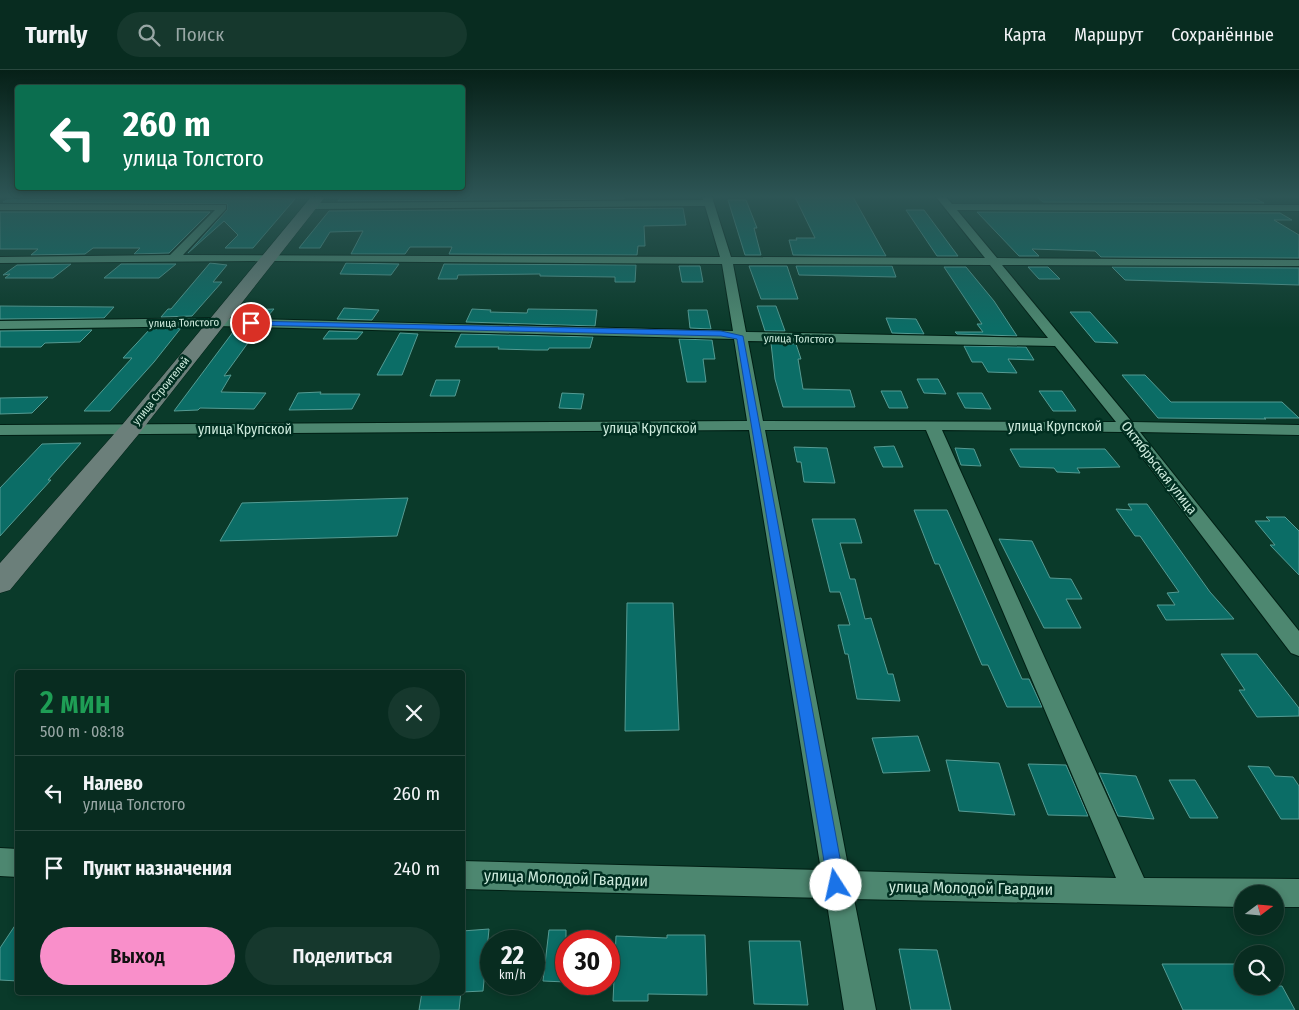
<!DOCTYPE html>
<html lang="ru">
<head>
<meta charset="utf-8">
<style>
  :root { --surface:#082c20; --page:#16382d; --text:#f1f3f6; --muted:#98a7a5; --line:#29483e; --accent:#f98fca }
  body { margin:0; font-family:"Fira Sans Condensed",sans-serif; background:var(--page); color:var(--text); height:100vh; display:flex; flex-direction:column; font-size:19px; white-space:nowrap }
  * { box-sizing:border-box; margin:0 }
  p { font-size:16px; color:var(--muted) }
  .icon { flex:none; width:28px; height:28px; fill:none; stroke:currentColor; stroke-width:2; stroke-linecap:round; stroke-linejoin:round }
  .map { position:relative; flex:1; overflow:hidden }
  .details { position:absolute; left:15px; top:600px; width:450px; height:325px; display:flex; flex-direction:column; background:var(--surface); border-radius:5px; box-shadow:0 2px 8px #0003,0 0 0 1px var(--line) }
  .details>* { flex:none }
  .guide { position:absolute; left:15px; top:15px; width:450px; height:105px; border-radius:5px; box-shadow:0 2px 8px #0003,0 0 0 1px var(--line); background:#0b6e4f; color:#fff; overflow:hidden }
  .needle { width:32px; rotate:74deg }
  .tools { position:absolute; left:1234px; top:815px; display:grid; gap:10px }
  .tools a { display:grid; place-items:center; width:50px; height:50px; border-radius:50%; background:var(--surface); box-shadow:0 2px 8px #0003,0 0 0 1px var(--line); font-size:25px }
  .speed { position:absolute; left:480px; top:860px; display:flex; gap:10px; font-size:25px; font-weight:700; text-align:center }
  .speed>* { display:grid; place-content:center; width:65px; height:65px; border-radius:50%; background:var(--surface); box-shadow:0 2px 8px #0003,0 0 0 1px var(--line); line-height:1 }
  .speed small { font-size:12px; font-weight:400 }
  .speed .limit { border:8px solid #d22; background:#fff; color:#111 }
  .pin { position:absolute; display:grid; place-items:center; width:42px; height:42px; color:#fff; margin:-21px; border:2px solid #fff; border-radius:50%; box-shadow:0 1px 5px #0007 }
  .me { position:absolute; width:55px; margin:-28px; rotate:350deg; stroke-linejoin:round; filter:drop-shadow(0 0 4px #0008) }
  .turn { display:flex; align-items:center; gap:18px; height:105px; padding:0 25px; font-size:22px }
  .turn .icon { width:65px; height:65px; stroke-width:2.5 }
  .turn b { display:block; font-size:35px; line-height:42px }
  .round { display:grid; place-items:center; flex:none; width:52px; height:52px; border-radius:26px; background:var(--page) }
  .overview { display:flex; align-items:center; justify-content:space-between; height:85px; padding:0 25px }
  h1 { font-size:30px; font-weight:600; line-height:38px; color:#1e9e55 }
  .action { display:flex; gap:10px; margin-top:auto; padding:10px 25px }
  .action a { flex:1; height:58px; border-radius:30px; background:var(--accent); color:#111; font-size:20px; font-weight:600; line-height:58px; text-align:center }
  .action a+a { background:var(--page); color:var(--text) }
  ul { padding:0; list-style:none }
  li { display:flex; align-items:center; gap:15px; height:75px; padding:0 25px; border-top:1px solid var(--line) }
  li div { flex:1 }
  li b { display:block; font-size:19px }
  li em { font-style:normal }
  header { display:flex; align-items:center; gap:30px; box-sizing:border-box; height:70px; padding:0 25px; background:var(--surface); border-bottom:1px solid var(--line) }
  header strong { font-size:24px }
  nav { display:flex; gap:28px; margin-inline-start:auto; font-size:18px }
  .search { width:350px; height:45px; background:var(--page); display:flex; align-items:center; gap:12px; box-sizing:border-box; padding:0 18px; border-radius:28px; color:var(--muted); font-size:19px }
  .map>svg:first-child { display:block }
  .building { fill:#0b6d66; stroke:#559b93 }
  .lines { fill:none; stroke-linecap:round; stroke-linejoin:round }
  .street-casing { stroke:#001f14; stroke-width:2 }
  .secondary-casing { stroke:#001f14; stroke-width:1 }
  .street { fill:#4d8770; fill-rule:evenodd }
  .secondary { fill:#6b7f7a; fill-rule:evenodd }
  .route { fill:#1a73e8; stroke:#114b97 }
  .labels { text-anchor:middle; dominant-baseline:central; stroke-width:5; stroke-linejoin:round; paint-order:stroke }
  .far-street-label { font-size:11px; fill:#cdebdd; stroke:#002f21 }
  .street-label { font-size:14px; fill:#cdebdd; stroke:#002f21 }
  .near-street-label { font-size:16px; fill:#cdebdd; stroke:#002f21 }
</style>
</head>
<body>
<header>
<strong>Turnly</strong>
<div class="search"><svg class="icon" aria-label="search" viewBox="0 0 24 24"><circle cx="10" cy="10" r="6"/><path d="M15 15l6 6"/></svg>Поиск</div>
<nav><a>Карта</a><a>Маршрут</a><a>Сохранённые</a></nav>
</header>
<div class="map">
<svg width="1299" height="940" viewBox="0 0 1299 940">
  <rect width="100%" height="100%" fill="#0a3a2a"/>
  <path class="building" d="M82 127H231L295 129 253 178H225L238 165 224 151 188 183 227 140V134L3 132 7 130 78 129Z
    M341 127H624V129L338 131Z
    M795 127H853L886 186 793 185 789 170H797L796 168H815Z
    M1037 127 1254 128 1264 133 1043 132Z
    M728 130H746L757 158H754L761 185H745Z
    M683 138 686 155 644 156 645 176H638L637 185 449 184 452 177H410L405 184H351L363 161 330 162 320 178H299L329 141Z
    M906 140H924L958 186H937Z
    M0 142H210L169 183 134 184 140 178H93L85 184 31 185 38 179H0Z
    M977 142 1280 143 1292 150H1274L1299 165V188L1101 187 1095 181 1032 179 1039 186H1019Z
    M210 193 227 195 213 212H222L192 246 161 247 168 239H171Z
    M346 193 399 194 391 205 340 204Z
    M71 194 53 208H5L10 204 3 205 17 195Z
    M121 194H176L159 208H104Z
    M444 194 636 195 635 212H615V207L540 206V204L458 205 457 209H438Z
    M679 196H700L703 212H682Z
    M749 196H787L798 229H761Z
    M796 196H892L896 207 799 205Z
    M944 197H966L994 231 1017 266 957 264 955 262H983L977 254H982Z
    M1028 197H1048L1060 209H1039Z
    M1112 197 1299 198V215L1125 210Z
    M0 236 114 237 104 248 0 249Z
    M757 236H776L785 261H765Z
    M344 238 379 240 372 250 337 249Z
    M274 239 267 247H244L248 240Z
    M472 239 491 240 490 242 527 243 528 239 597 240 595 256 466 252Z
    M688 240H707L711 259 690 258Z
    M1070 242H1090L1118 273 1095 272Z
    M886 248 916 249 924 264 892 263Z
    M181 258 154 292 110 341H84L132 288H123L150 259Z
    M236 258 258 259 224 306 231 305 221 322 266 323 254 339 200 338 198 340 174 341Z
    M92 260 80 272 45 273 41 277H0V261Z
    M329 261 363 262 357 269H323Z
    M400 263 418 264 402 305H377Z
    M461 264 593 267 590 278H549L548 280H535L498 279 499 277H455Z
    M679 269 712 270 715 289H703L706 312H687Z
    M771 273 796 274 801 289H798L803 319 850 320 855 337H783L775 309Z
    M964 276 1026 277 1034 290 1008 289 1017 303 988 302 982 292H972Z
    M1122 305H1145L1171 332H1282L1299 348H1264L1266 349 1158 348Z
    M917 309H938L946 324 924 323Z
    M436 310H460L455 326H430Z
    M881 321H901L908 338H889Z
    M1039 321H1062L1076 341H1053Z
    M321 322 320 324H360L352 339 289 340 298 323Z
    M562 323 584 324 581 339 559 338Z
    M957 323H982L991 339 965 338Z
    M48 327 32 343 0 344V328Z
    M81 373 48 410H51L0 466V418L42 374Z
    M894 376 903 397H883L874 377Z
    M794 377 827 378 835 413 804 412 801 392H797Z
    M955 378 974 379 981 396 961 395Z
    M1010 379H1105L1120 397 1077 398 1080 403 1057 402 1054 398 1020 397Z
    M408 428 397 466 220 471 242 433Z
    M1128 434H1147L1210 522 1234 549 1166 550 1157 535H1175L1167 523 1179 522 1140 466H1135L1116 439 1132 440Z
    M914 440H947L1022 609H1029L1042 637H1007L988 595H982L939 494H935Z
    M1266 447H1285L1299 461V505L1270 475H1275L1255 451H1270Z
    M812 449H855L862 473H840L850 509H855L865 549 871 548 888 604H893L900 631 857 629 848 584H845L838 555H850L840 522H830Z
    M999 469 1032 471 1050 508 1071 509 1082 529H1066L1081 558H1044Z
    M627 533H673L679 660 625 661Z
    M1221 584H1257L1299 638V646L1257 647 1239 620H1245Z
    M918 666 930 701 883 703 872 668Z
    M946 690 999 693 1015 745 959 741Z
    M1028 694 1066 695 1088 746 1048 745Z
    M1248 696 1269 697 1275 706 1293 707 1299 716V749H1281Z
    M1099 703 1136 706 1154 749 1118 746Z
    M1169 710H1195L1218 748H1190Z
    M18 851V911L0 910V878Z
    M489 859 483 921 462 922V861Z
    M549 860H566V912L543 911Z
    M667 865H705L707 925 648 924V931H613L616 866 667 868Z
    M749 871H800L808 935 754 934Z
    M899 879 937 880 951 940H911Z
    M1162 894H1242V916H1282L1295 940H1183Z
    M422 922H461L459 940H419Z"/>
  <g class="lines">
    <g class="street-casing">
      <path id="street" d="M702 127H712L731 187 985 188 936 127H946L952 134 1299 135V141L957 140 997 188 1299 190V196L1002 195 1132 352 1299 355V365L1140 362 1299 561V586L1291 583 1123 362 942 360 1144 808 1299 809V837H1275V824H1242V837L854 829 876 940H844L826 828 462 819V791L821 800 749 360 0 365V355L747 351 734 269 216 256 0 259V251L216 248 733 261 722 194 271 191 0 193V187L170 185 215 140H0V134L226 135V139L183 185 720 187 705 136 311 139 306 136 311 133 703 130ZM733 194 990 195 1048 268 746 262ZM748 271 1055 276 1116 352 763 351ZM765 360H926L1116 808 849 801Z
        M0 778 18 779V807L0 806Z"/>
    </g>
    <g class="secondary-casing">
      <path id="secondary" d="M311 127H325L138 365 10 520 0 523V493L122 355Z"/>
    </g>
    <use href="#street" class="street"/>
    <use href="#secondary" class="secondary"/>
  </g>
  <linearGradient id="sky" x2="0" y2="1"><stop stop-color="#062017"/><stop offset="0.49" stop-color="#2d5555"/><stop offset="1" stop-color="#2d5555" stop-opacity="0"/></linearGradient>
  <rect width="1299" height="258" fill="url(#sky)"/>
  <path class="route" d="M248 251 721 261 743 266 845 815 842 821 836 823 830 821 828 815 737 269 721 266 251 255 247 253Z"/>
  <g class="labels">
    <g class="far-street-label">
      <text transform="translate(184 253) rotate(-1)">улица Толстого</text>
      <text transform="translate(799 269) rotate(1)">улица Толстого</text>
      <text transform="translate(161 321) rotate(-51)">улица Строителей</text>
    </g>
    <g class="street-label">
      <text x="1055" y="356">улица Крупской</text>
      <text x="650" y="358">улица Крупской</text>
      <text x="245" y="359">улица Крупской</text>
      <text transform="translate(1159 398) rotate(52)">Октябрьская улица</text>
    </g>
    <g class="near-street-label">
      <text transform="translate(566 808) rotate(2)">улица Молодой Гвардии</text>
      <text transform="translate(971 818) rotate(1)">улица Молодой Гвардии</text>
    </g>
  </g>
</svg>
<div class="tools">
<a><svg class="needle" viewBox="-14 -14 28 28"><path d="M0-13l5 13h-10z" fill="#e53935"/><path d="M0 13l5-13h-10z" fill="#98a7a5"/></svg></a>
<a><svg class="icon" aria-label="search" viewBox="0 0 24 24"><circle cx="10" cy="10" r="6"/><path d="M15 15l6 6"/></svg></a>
</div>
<div class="speed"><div>22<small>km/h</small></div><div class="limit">30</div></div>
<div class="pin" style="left:251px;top:253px;background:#d93025"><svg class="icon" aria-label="arrive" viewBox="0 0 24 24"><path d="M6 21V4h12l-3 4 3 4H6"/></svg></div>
<svg class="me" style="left:836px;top:815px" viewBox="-20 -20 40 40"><circle r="19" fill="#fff"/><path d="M0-13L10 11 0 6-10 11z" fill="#1a73e8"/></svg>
<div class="guide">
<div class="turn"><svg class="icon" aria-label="left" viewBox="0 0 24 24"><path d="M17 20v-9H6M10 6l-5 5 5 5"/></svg><div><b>260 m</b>улица Толстого</div></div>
</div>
<section class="details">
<div class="overview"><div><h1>2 мин</h1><p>500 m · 08:18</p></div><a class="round"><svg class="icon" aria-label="close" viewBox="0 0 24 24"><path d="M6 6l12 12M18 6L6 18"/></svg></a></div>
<ul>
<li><svg class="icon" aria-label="left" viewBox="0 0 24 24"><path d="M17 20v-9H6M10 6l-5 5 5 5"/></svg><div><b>Налево</b><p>улица Толстого</p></div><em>260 m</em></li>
<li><svg class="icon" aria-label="arrive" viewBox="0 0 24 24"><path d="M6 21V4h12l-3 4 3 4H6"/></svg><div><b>Пункт назначения</b></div><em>240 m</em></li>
</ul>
<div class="action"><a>Выход</a><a>Поделиться</a></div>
</section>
</div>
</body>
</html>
